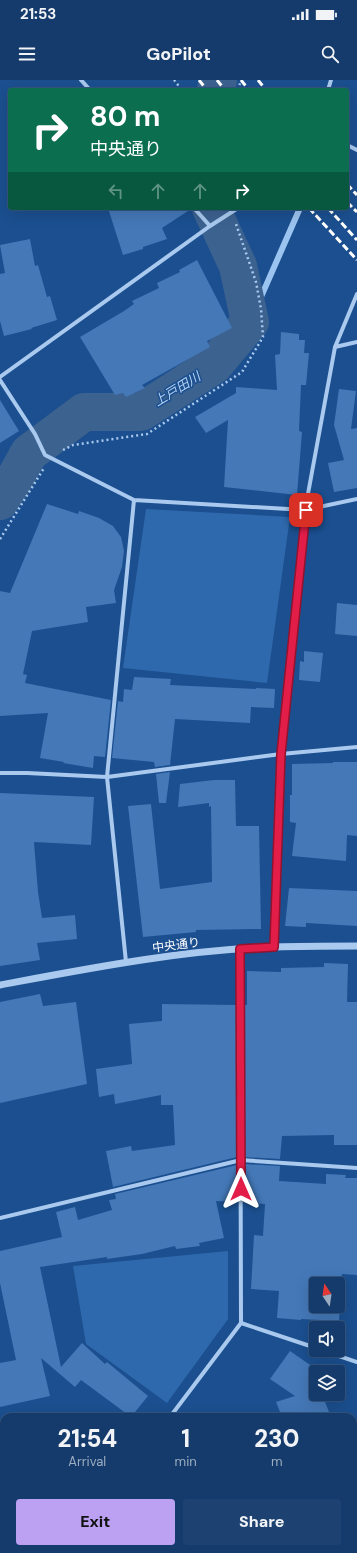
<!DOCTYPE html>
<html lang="en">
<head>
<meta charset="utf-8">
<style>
  :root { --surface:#143b6b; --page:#1d4271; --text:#f1f3f6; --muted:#9dadc1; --line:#33557e; --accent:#bca0f2 }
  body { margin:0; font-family:"DM Sans","Noto Sans JP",sans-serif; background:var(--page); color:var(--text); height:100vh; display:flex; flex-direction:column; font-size:15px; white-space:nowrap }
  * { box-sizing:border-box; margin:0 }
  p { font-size:13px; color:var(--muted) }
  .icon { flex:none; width:22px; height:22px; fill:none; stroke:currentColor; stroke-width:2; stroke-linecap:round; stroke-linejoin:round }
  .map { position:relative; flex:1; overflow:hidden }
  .sheet { position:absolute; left:0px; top:1333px; width:357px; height:140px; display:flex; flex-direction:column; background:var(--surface); border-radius:12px 12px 0 0; box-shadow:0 4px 16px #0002,0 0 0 1px var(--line) }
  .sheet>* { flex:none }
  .top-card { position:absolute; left:8px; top:8px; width:341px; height:122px; border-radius:4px; box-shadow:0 4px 16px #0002,0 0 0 1px var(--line); background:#0b6e4f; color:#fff; overflow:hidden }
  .needle { width:26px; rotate:347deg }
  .tools { position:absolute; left:309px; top:1197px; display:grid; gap:8px }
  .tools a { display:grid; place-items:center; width:36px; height:36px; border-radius:4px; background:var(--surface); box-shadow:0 4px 16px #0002,0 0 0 1px var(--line); font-size:20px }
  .pin { position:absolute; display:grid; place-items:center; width:34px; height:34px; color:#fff; margin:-17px; border-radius:8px; box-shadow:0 2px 6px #0006 }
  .me { position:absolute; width:44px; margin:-22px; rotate:0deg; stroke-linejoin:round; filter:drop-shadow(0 0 3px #0008) }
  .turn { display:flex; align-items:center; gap:14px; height:84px; padding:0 16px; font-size:18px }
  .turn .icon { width:52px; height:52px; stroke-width:2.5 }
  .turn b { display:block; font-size:28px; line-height:34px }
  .lanes { display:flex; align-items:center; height:38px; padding:0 16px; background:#0003; justify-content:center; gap:20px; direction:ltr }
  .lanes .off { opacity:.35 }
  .eta { display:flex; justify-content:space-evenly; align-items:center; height:68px; text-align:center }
  .eta b { font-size:24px; font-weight:800; line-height:28px }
  .cta { display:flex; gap:8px; margin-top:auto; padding:8px 16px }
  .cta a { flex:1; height:46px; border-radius:4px; background:var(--accent); color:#111; font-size:16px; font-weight:800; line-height:46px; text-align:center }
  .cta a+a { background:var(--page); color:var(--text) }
  .status { display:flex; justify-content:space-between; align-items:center; height:28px; padding:0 20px; background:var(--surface); direction:ltr }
  .status svg { height:11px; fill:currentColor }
  header { display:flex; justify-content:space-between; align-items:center; height:52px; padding:0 16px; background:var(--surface); font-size:18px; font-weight:800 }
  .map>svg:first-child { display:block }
  .green { fill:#2e69ad }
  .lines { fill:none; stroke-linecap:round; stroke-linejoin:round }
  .stream { stroke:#9cc4f0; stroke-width:6 }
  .river { stroke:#3c6290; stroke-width:38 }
  .building { fill:#4478b7; fill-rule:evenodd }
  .path { stroke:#a9c9ee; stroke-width:2.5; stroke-dasharray:2 3; stroke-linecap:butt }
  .minor { stroke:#a9c9ee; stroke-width:4 }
  .tertiary { stroke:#a9c9ee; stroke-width:7 }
  .rail { stroke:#fff; stroke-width:3; stroke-dasharray:7 3; stroke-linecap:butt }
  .route-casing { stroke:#92132f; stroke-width:10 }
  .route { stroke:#e11d48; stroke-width:7 }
  .labels { text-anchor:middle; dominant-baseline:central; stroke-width:3; stroke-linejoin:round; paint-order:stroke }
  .street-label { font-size:12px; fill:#fff; stroke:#1b4f8f }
  .water-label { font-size:13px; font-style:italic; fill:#b5d3f5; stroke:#1b4f8f }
</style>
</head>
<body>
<div class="status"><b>21:53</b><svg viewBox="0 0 49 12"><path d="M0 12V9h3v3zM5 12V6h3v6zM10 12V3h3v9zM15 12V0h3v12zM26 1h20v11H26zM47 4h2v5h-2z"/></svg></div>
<header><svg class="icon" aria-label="menu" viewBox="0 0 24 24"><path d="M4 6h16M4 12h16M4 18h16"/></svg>GoPilot<svg class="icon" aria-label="search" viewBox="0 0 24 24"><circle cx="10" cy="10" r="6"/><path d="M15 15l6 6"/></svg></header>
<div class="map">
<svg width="357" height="1473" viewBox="0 0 357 1473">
  <rect width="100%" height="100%" fill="#1b4f8f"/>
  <path class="green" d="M146 429 290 437 267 603 123 588Z
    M228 1171V1239L167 1323 86 1264 73 1186Z"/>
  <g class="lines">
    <path class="stream" d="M250 242 300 128"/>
    <path class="river" d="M216 10 218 0
      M0 421 13 402 29 373 84 332H141L214 285 250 242 238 186 211 128"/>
  </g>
  <path class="building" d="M108 128H191V129L162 148 167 159 143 167V169L123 175Z
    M30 159 35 186 38 185 47 217 50 216 57 240 31 248 32 249 4 256 0 241V194L5 193 0 165Z
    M197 180 232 248 207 261 210 267 142 305 145 308 126 317 123 313 115 315 80 257 124 231 134 224 132 221 159 208 157 203 180 192 179 190Z
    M281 252 299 254V260H305L304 273H309L306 305H301L299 351 302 352 297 415 224 407 228 340 206 353 195 337 236 313V307L277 310 275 275 280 274Z
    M339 309 356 311 351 349 357 348V408L334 412 328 383 344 380 334 345Z
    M0 320 19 351 0 363Z
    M47 424 78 434 79 431 99 438 113 446 121 457 124 471 122 487 114 510 116 523 86 527 88 542 32 551 23 594 27 595 25 603 111 620 105 677 94 676 93 688 63 683 64 682 40 678 48 633 0 636V511L10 513Z
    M337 523 357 525V556L335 554Z
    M304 571 323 573 320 602 299 600 300 581 304 582Z
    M134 597 171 599 170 605 256 609V608L275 609 274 628 251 627 250 643 175 639 170 685 155 687 154 682 112 678 118 621 123 622 124 609 132 610Z
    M333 682H357V756L347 755 346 781 292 776 296 743 290 742V715H292V684L333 683Z
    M170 692 166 723H159L156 694Z
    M214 700H235L236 746H259L261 849 196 850V852L143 857 128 726 151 724 160 809 212 802 211 726 209 727V723L178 727 180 704Z
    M0 713 94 717 91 765 34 762 38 812 42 838 75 835 77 859 37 863 40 880 0 886Z
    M289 808 357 811V846L306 843V847L285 846Z
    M324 883 348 884 347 922H357V1065H334V1055L282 1056 280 1079 244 1077V925H247V891L281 892V888L324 887Z
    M40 914 43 926 76 922 87 1004 0 1023V922Z
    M162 924 237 925V1077L113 1107 106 1071 131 1066 132 1071 175 1065 173 1025H161V1015L115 1024 114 1014 99 1017 96 989 132 984 129 944 162 941Z
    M244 1084 280 1086 279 1101 326 1104V1094L346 1095 345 1098H357V1195L342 1194 339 1241 301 1239V1240L277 1238 279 1211 251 1209 254 1155 263 1156 265 1124 244 1123ZM316 1204H338V1226H316Z
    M237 1085V1122L216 1121 224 1158 199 1163 200 1166 176 1169 175 1166 142 1174 107 1179V1177L40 1187 61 1287 82 1263 105 1284 107 1282 148 1316 131 1337 81 1300 75 1307 41 1278 50 1316 0 1327V1283L16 1280 0 1203V1171L62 1157 56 1132 75 1127 78 1140 112 1130 109 1120 116 1119 115 1114Z
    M290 1271 316 1289V1314H322L331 1337H282L276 1322 295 1316 270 1299Z"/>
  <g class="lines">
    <path class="path" d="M174 0 182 10
      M238 10 241 0
      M63 370 73 365 147 354 242 292 263 257 261 229 256 202 236 144
      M0 459 44 388"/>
    <path class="minor" d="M81 0 90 10
      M328 10 331 0
      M347 65 357 70
      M194 128 210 146
      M335 267 357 262
      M0 297 210 146 238 128
      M0 300 35 354 45 375 134 420 305 430 357 419
      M0 693H27L107 697 281 674 357 667
      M274 867 281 674 305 430 335 267 357 214
      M126 882 107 697 134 420
      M0 1138 241 1080 357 1088
      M241 1243 316 1268
      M321 1270 357 1282
      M170 1337 241 1243 240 869
      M67 1473 70 1469"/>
    <path class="tertiary" d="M0 905C91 888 182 870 275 867 302 866 330 866 357 866"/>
    <path class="rail" d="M199 0 207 10
      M217 0 225 10
      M241 0 249 10
      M258 0 266 10
      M347 104 357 115
      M347 122 357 132
      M309 128 357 180
      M328 128 357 160"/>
  </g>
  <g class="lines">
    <g class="route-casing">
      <path id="route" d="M241 1109 240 869 274 867 281 674 306 430"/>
    </g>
    <use href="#route" class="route"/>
  </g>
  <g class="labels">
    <g class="street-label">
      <text transform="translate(176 865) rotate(-7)">中央通り</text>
    </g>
    <g class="water-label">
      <text transform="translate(177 309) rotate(-32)">上戸田川</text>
    </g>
  </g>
</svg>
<div class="tools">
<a><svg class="needle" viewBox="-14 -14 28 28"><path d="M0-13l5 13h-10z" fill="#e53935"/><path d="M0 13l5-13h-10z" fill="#9dadc1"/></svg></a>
<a><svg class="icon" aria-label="sound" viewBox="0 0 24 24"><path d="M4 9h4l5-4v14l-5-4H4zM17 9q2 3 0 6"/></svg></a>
<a><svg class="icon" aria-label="layers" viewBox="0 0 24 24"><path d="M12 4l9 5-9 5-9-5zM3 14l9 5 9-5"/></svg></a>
</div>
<div class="pin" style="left:306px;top:430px;background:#d93025"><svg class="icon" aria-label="arrive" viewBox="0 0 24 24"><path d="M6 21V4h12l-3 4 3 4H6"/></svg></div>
<svg class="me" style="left:241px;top:1109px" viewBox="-20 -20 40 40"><path d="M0-17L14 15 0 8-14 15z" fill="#e11d48" stroke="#fff" stroke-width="4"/></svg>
<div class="top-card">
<div class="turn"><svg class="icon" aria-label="right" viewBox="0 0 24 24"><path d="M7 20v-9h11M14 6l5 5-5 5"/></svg><div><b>80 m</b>中央通り</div></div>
<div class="lanes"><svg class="icon off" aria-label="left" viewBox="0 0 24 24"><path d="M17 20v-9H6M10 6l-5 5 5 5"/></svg><svg class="icon off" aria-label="ahead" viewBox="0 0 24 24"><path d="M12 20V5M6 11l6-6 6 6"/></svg><svg class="icon off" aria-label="ahead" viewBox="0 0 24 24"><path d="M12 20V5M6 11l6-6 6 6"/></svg><svg class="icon" aria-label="right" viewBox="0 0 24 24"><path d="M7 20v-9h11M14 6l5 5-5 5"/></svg></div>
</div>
<section class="sheet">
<div class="eta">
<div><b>21:54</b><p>Arrival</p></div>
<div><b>1</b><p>min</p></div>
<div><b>230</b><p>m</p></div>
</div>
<div class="cta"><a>Exit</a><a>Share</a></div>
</section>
</div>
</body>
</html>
